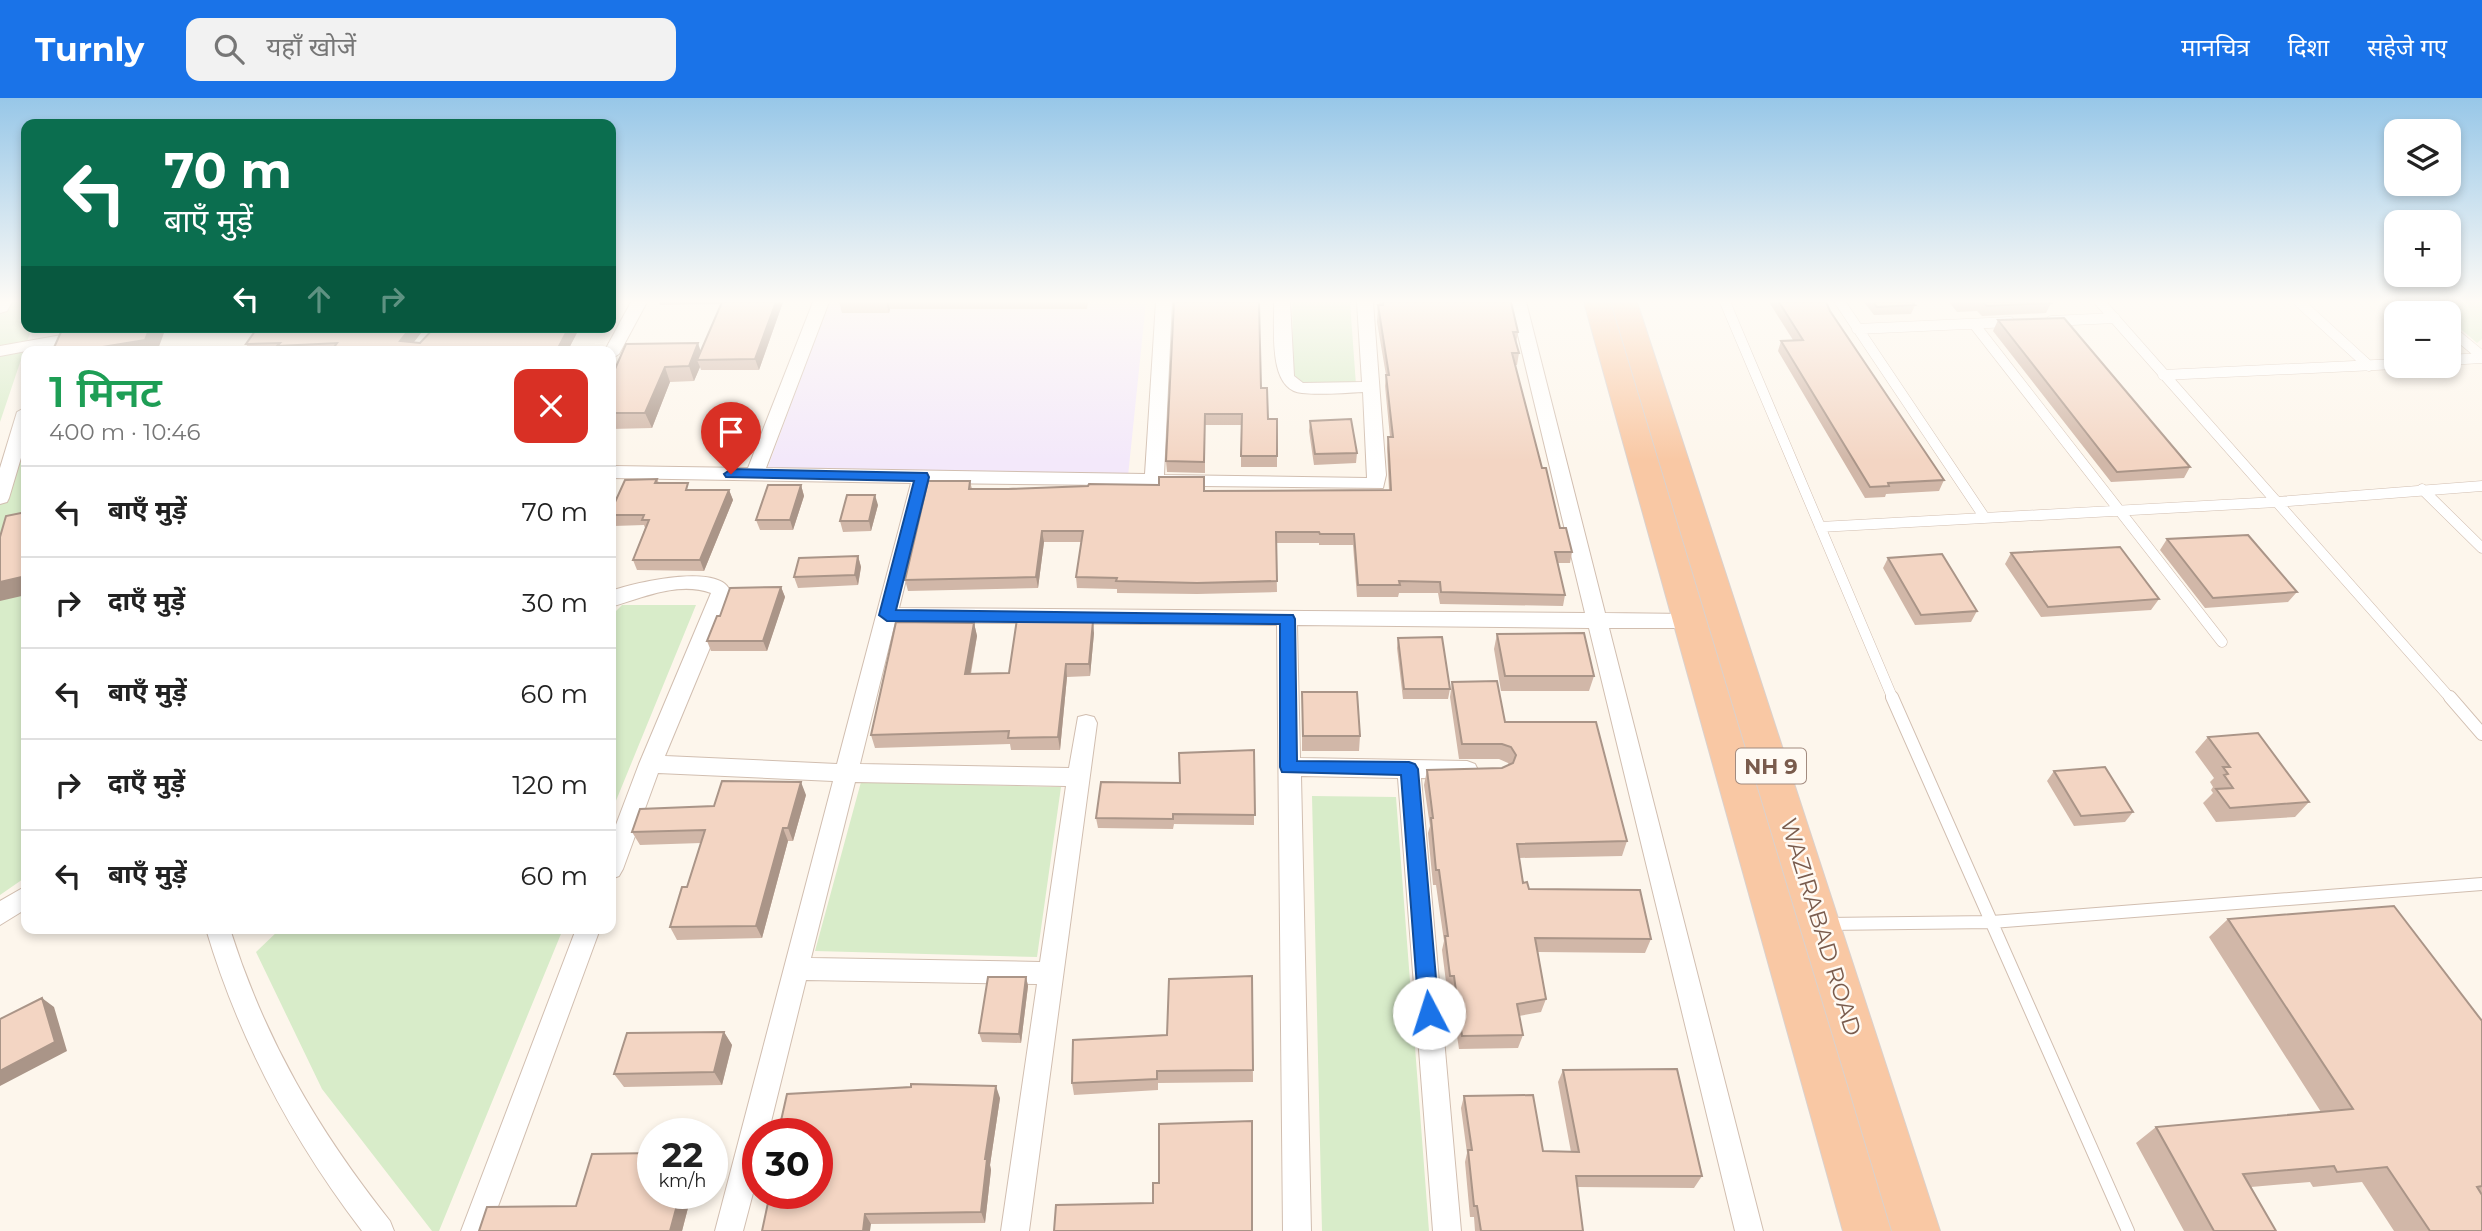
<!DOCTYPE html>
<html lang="hi">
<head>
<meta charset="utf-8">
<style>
  :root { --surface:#fff; --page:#f2f2f2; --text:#222; --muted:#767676; --line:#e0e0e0; --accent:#1a73e8 }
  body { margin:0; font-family:Montserrat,"Noto Sans Devanagari",sans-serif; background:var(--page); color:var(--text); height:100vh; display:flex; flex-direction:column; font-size:26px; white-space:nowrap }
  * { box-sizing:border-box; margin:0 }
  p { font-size:23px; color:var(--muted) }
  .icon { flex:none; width:38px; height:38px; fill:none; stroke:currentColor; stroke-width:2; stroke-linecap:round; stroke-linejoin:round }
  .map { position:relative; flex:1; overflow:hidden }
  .details { position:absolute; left:21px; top:248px; width:595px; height:588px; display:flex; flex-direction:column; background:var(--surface); border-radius:14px; box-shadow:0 4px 10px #0003 }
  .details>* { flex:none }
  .banner { position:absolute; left:21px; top:21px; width:595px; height:214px; border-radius:14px; box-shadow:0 4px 10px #0003; background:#0b6e4f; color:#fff; overflow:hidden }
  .fabs { position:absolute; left:2384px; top:21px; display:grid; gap:14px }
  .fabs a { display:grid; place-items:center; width:77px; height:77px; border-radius:14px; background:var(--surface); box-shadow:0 4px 10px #0003; font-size:35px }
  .speed { position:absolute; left:637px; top:1020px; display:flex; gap:14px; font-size:35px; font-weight:700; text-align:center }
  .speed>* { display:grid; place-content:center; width:91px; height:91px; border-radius:50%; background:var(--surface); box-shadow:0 4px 10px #0003; line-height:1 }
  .speed small { font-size:18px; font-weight:400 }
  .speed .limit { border:10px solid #d22; background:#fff; color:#111 }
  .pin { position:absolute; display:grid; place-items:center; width:60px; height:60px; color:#fff; margin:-72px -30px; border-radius:50% 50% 50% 0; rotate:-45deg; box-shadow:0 0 7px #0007 }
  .pin .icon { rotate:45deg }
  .me { position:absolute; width:77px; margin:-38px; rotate:355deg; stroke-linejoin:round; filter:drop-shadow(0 0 5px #0008) }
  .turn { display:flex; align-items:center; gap:24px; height:147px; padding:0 28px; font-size:32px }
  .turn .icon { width:91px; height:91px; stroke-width:2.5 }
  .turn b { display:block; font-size:49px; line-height:60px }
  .lanes { display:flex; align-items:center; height:66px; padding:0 28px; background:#0003; justify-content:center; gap:35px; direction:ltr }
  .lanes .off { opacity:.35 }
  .round { display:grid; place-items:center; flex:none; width:74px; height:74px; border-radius:14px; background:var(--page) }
  .summary { display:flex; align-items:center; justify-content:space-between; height:119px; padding:0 28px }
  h1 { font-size:42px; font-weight:600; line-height:52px; color:#1e9e55 }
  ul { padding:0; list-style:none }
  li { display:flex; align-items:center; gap:21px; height:91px; padding:0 28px; border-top:2px solid var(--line) }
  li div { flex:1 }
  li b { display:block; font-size:26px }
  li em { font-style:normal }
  header { display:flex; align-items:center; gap:42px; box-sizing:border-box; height:98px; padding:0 35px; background:var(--accent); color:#fff }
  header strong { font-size:33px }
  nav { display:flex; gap:38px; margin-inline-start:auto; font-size:24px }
  .search { width:490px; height:63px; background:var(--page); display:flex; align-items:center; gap:18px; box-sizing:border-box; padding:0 24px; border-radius:14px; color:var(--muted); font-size:26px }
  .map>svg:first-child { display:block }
  .education { fill:#f3e8fa }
  .green { fill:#d8ecc9 }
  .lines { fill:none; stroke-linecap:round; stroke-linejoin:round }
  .service-far1-casing { stroke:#d1beb0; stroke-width:11 }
  .service-casing { stroke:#d1beb0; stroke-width:14 }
  .minor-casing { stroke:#d1beb0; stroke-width:2 }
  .tertiary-casing { stroke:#d1beb0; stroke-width:2 }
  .trunk-casing { stroke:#dad1cd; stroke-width:2 }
  .service-far1 { stroke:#fff; stroke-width:10 }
  .service { stroke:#fff; stroke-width:12 }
  .minor { fill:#fff; fill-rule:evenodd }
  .tertiary { fill:#fff; fill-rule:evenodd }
  .trunk { fill:#f9c8a4; fill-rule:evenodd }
  .wall { fill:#d1b7a8 }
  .shaded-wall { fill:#aa9588 }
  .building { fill:#f3d5c3; stroke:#aa9588; stroke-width:2 }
  .route { fill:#1a73e8; stroke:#114b97; stroke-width:2 }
  .labels { text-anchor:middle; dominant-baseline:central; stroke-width:5; stroke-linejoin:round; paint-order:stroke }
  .shield { fill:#fffaf3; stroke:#a28b7f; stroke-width:2 }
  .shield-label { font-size:21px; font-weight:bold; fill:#7a5c4d }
  .street-label { font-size:23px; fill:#7a5c4d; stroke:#fffaf3 }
</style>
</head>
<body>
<header>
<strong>Turnly</strong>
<div class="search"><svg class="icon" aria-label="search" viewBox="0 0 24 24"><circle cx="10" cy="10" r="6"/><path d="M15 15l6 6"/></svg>यहाँ खोजें</div>
<nav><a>मानचित्र</a><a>दिशा</a><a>सहेजे गए</a></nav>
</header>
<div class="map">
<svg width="2482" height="1133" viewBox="0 0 2482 1133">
  <rect width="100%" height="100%" fill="#fdf6ec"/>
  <path class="education" d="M829 204H1146L1128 378 766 374Z"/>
  <path class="green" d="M0 204H26V229H32L0 324Z
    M1292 204H1350L1356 287H1294Z
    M2430 204H2482V241L2477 245 2448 220V215H2443Z
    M20 332H26V779L0 797V399Z
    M622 507H696L611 715V518Z
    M861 684 1061 689 1037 859 815 853Z
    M1312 698 1396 699 1429 1133H1322Z
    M280 831H563L439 1133H432L322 991 256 854Z"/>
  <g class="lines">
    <g class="service-far1-casing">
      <path id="service-far1" d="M1725 204 1893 601
        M1840 204 1985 420
        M2100 204 2451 601
        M2299 204 2369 268
        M2418 204 2431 215
        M2051 223 2115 220
        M1974 226 2222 544
        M2448 230 2482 258
        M1857 231 2010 224
        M2448 262 2482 260
        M2163 277 2396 266
        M2422 391 2482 450
        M1820 429 2277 404 2482 388"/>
    </g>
    <g class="service-casing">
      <path id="service" d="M1892 599 2128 1133
        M2450 599 2482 636
        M1826 826 1992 824 2482 786"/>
    </g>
    <g class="minor-casing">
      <path id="minor" d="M631 204H647L619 256 611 261V254H604Z
        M813 204H829L766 370 1145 376 1156 204H1172L1164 377 1367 380 1363 294C1343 295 1321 297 1302 295 1267 292 1275 230 1274 204H1290L1294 278 1303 285 1362 284 1357 204H1373L1386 377 1383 390 930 385 899 510 1585 515 1510 204H1526L1605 515 1688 516 1695 518 1698 523 1695 528 1688 530H1609L1763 1133H1735L1589 530 1297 527 1300 660 1467 663 1475 666 1478 672 1475 678 1467 681 1421 680 1461 1133H1433L1398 680 1301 678 1311 1133H1283L1277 527 895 524 860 666 1069 670 1078 619 1086 617 1094 619 1097 625 1029 1133H1001L1037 886 806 882 768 1036H758V1076L743 1133H715L833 683 658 675 623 771 619 778 611 781V740L639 666 711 495C678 483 642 500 611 509V493C632 485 731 461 731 499L665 658 837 666 911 385 611 380V368L748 370ZM855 684 1066 688 1040 864 811 860Z
        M84 233 90 235 92 238 90 241 0 258V248Z
        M26 309V343L9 400 7 404 0 406V370L17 314Z
        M26 788V811L0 827V803Z
        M206 831H230C265 942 318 1032 390 1123L394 1133H362C292 1041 239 942 206 831Z
        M576 831H600L489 1133H461Z"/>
    </g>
    <g class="tertiary-casing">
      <path id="tertiary" d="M0 204H12L7 213 0 215Z"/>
    </g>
    <g class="trunk-casing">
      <path id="trunk" d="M1584 204H1610L1891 1133H1843Z
        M1611 204H1637L1940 1133H1892Z"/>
    </g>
    <use href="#service-far1" class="service-far1"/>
    <use href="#service" class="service"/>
    <use href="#minor" class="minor"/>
    <use href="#tertiary" class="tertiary"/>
    <use href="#trunk" class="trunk"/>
  </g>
  <path class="wall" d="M659 204H783L759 272H701L700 269 694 283 670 284 652 330 611 331V280L701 253 721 206 660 207Z
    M839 204H1088L1087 211H890L889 215H842Z
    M1174 204 1261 290 1277 358V369H1241V327H1205V375L1167 374 1166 363Z
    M1379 204H1511L1518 234 1516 245 1519 255 1517 267H1515L1542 370 1560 430 1572 454 1570 465H1558L1565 497 1563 508 1440 506 1438 495H1399L1398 499H1357L1353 447H1319V445H1276L1277 494 1197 496 1117 495V491L1077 490 1076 479 1081 444H1044L1038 490 908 493 905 482 970 383 972 391 1204 393 1389 392 1387 350 1388 339H1390L1385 288 1386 277 1377 224 1378 207H1380Z
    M1769 204H1826L1830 213 1944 382 1939 393 1886 396 1885 399 1865 400 1778 253 1781 243 1793 242Z
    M1864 204H1912L1915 207 1911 216 1874 217Z
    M1949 204H2050L2051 205 2046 215 1982 218 1977 213 1957 214Z
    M1998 222 2190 369 2184 380 2111 384 1993 233Z
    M258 229H423L424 231 414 244 420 245 580 229 567 254H251L246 246Z
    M1310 323 1357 355 1356 365 1314 367 1309 333Z
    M657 381 659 385 691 392H729L733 402 704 473 637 472 633 462 645 430 644 427 614 428 611 421V413Z
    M801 387 804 398 793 432H760L756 422Z
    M878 407 871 433 843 434 840 423Z
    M2167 441 2297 494 2288 504 2205 510 2160 452Z
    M2011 455 2159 501 2151 512 2041 519 2005 466Z
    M858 458 861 469 858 487 798 490 794 479Z
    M1888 460 1977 513 1971 524 1915 527 1883 470Z
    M781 489 785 499 767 553H711L707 543Z
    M974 525 977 538 971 576 1009 575 1094 535 1090 578 1067 579 1060 652H1011L1010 646 875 650 871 637Z
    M1497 536 1594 578 1589 593H1501L1494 551Z
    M1398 540 1450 591 1448 601H1403L1397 550Z
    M1452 584 1505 624 1627 743 1622 758 1519 760 1523 785 1529 791 1651 841 1645 855 1538 854 1546 901 1541 914 1519 918 1523 937 1518 950 1459 951 1450 892H1447L1442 852 1444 843 1436 787H1433L1428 735 1430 728 1424 687 1427 672 1502 670 1509 667 1508 665 1499 661H1459L1450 599Z
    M1302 594 1360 638 1359 653H1302Z
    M2208 639 2309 704 2295 719 2216 724 2203 705 2213 695 2211 692 2213 689 2210 684 2214 680 2195 654Z
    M1254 652V727L1174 726 1173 731 1098 730 1096 720 1180 685Z
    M2054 673 2133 714 2125 724 2074 728 2047 683Z
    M806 697 793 743H788L762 840 677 842 670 829 687 789 701 745 640 747 632 734 714 708Z
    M2228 821 2482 923V1133H2394L2362 1084 2313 1089 2310 1084 2251 1089 2276 1133H2184L2136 1045 2156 1029 2321 1014 2209 839Z
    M1252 878 1253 984 1158 985V992L1074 997 1072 985 1167 937Z
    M1026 879 1028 888 1021 945 982 944 979 935Z
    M724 934 732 947 722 987 624 989 614 976Z
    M1563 972 1702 1078 1694 1090 1577 1089 1583 1133H1475L1474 1119H1470L1465 1064 1467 1055 1461 1010 1464 998 1543 1053 1571 1054 1558 984Z
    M1000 1000 990 1067 991 1072 985 1125 871 1126 768 1104 766 1100Z
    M653 1096H697L694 1106H689L682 1133H479Z"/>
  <path class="shaded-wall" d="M776 204H783L759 272 755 261Z
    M886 204H888L890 211 889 215Z
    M150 229H160L164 235 157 254H72Z
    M411 229H423L424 231 407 253 400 243Z
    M569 229H580L567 254H556Z
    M698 245 703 260 697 262 700 269 694 283 689 268Z
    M665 269 670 284 652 330 645 315Z
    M801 387 804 398 793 432 790 422Z
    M729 392 733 402 704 473 700 462Z
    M875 397 878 407 871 433 869 423Z
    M1042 433 1044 444 1038 490 1036 479Z
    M858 458 861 469 858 487 855 477Z
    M26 478V497L0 503V484Z
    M781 489 785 499 767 553 763 543Z
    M1093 523 1094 535 1090 578 1089 566Z
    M974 525 977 538 968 588 965 576Z
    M1066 566 1067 579 1060 652 1058 639Z
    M801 684 806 697 793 743 788 730Z
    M783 730 788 743 762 840 756 828Z
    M1026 879 1028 888 1021 945 1019 936Z
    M42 900 54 909 67 953 0 988V973Z
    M724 934 732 947 722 987 714 974Z
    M996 988 1000 1000 990 1067 991 1072 985 1125 981 1114 985 1061Z
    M680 1096 689 1106 682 1133H670Z
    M686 1096H697L694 1106Z
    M865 1116 871 1126 870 1133H863Z"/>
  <path class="building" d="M722 204H776L755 261 697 262Z
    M1174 204H1259L1261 290H1267L1268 321H1277V358H1241L1242 316H1205L1204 364 1166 363Z
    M1383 204H1511L1518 234H1513L1519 255H1512L1542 370H1546L1560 430H1566L1572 454H1555L1565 497 1441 494 1440 484 1399 483 1400 487H1358L1354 436H1320L1319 434H1276L1277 483 1197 485 1116 483 1117 480 1076 479 1083 433H1042L1036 479 905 482 928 383H970L969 391H1008L1088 388 1089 386 1159 387V379H1204V393L1391 392 1388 339H1393L1386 277H1389L1378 207H1383Z
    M1779 204H1826L1830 213 1944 382 1888 385 1889 388 1870 389 1781 243 1803 242Z
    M1873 204H1912L1915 207 1877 209Z
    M1983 204H2050L2051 205 1987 208Z
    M2064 220 2190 369 2117 374 1998 222Z
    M92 229H150L145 242 72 254H52L61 234Z
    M258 229H411L400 243 420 245 435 229H569L556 254H416V253L332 252 337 245 277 248 280 245 246 246Z
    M698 245 689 268 665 269 645 315H611V280L626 246Z
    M1351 321 1357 355 1315 356 1310 323Z
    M657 381 655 385H688L686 392H729L700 462H633L649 422H642L644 417H611V413L625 382Z
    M768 387H801L790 422H756Z
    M847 397H875L869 423H840Z
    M26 414V478L0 484V439L6 418Z
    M2248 437 2297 494 2213 500 2167 441Z
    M2120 449 2159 501 2048 509 2011 455Z
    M1942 456 1977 513 1921 517 1888 460Z
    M858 458 855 477 794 479 799 460Z
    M781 489 763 543H707L717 518H720L730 490Z
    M1017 521 1093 523 1089 566H1066L1058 639 1008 640 1009 633 871 637 896 524 974 525 965 576 1009 575Z
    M1584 535 1594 578H1505L1497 536Z
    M1442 539 1450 591H1404L1398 540Z
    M1497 583 1505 624H1596L1627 743 1517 746 1523 785 1527 784 1529 791 1640 792 1651 841 1535 840 1546 901 1517 906 1523 937 1462 938 1454 878H1450L1445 838H1448L1439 772H1436L1431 720H1433L1427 672 1502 670 1513 665 1516 657 1511 649 1502 646H1462L1452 584Z
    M1302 594H1357L1360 638H1303Z
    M2258 635 2309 704 2230 710 2216 691 2233 690 2224 677 2228 676 2223 669H2230L2208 639Z
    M1254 652 1255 717 1173 716V721L1096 720 1101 684 1180 685 1179 655Z
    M2105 669 2133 714 2081 718 2054 673Z
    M722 683 801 684 788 730H783L756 828 670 829 682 789H687L705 732 632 734 640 711 714 708Z
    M2394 808 2482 923V1088L2477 1089 2482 1097V1133H2430L2387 1069 2337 1074 2334 1068 2243 1076 2276 1133H2214L2156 1029 2353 1011 2228 821Z
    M1252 878 1253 972 1157 973V981L1072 985 1073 942 1167 937 1169 881Z
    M988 879H1026L1019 936 979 935Z
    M42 900 55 944 0 973V921Z
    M724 934 714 974 614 976 627 935Z
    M1677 971 1702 1078H1576L1583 1133H1481L1477 1108H1474L1468 1052H1472L1464 998 1533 997 1543 1053 1579 1054 1563 972Z
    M911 986 996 988 985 1061H987L981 1114 865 1116 863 1133H762L769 1100H766L767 1096H817V1036H778L787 996 911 989Z
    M1252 1023V1133H1054L1056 1107 1153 1105V1085H1159V1026Z
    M653 1055V1096H680L670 1133H479L487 1109 576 1108 592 1056Z"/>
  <linearGradient id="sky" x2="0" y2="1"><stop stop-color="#97c7e8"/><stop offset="0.56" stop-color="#fefbf6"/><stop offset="1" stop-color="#fefbf6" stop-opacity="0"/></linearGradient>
  <rect width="2482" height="363" fill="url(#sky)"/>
  <path class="route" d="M731 371 927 375 929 379 896 512 1293 517 1295 521 1297 663 1409 664 1415 666 1418 671 1439 915 1436 922 1429 924 1422 922 1419 915 1401 677 1282 674 1280 669V526L887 523 879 517 914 383 726 379 724 376Z"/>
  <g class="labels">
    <rect class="shield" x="1736" y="650.5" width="70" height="35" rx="5"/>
    <g class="shield-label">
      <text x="1771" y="668">NH 9</text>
    </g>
    <g class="street-label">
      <text transform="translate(1821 829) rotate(73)">WAZIRABAD ROAD</text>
    </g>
  </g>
</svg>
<div class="fabs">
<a><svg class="icon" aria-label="layers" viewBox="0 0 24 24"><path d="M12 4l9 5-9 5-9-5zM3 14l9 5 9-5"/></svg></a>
<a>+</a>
<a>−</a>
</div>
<div class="speed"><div>22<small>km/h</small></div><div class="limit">30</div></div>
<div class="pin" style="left:731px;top:376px;background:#d93025"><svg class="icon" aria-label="arrive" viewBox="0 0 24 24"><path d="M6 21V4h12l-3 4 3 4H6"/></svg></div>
<svg class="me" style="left:1429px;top:915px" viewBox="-20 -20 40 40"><circle r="19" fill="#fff"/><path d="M0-13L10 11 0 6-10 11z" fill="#1a73e8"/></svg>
<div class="banner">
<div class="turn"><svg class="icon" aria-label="left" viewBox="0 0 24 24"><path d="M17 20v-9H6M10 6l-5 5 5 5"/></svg><div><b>70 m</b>बाएँ मुड़ें</div></div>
<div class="lanes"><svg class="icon" aria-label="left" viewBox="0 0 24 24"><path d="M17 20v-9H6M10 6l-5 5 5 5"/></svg><svg class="icon off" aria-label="ahead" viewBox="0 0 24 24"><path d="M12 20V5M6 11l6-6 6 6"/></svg><svg class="icon off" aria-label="right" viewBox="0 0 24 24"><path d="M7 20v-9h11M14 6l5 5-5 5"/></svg></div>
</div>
<section class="details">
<div class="summary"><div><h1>1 मिनट</h1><p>400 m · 10:46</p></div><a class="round" style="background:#d93025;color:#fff"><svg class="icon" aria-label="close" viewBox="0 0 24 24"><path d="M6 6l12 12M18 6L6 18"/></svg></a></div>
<ul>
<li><svg class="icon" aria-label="left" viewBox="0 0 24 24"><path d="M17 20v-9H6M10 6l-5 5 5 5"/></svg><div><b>बाएँ मुड़ें</b></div><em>70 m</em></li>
<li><svg class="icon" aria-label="right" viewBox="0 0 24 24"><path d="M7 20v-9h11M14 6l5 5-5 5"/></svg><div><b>दाएँ मुड़ें</b></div><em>30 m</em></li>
<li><svg class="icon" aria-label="left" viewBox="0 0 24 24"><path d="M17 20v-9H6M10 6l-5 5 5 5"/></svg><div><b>बाएँ मुड़ें</b></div><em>60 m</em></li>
<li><svg class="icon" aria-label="right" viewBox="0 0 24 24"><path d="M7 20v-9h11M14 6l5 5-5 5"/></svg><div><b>दाएँ मुड़ें</b></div><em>120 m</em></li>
<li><svg class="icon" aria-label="left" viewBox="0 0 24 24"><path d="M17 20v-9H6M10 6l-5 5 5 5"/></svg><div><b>बाएँ मुड़ें</b></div><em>60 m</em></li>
</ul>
</section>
</div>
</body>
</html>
